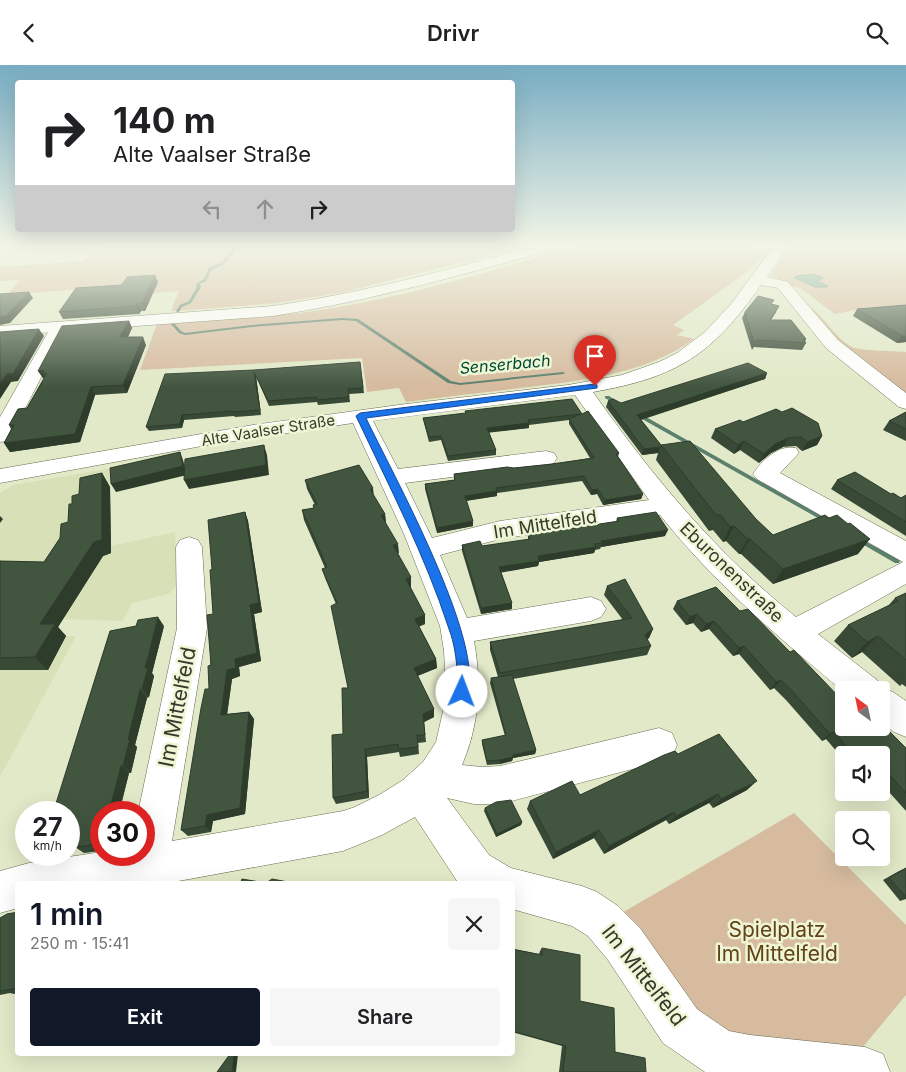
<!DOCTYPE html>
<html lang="en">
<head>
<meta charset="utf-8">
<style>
  :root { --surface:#fff; --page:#f6f6f6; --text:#202124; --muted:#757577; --accent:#111827 }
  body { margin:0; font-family:Inter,sans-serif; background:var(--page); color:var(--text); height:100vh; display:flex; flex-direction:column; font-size:19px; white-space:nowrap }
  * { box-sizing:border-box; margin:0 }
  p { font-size:16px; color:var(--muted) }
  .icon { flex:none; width:28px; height:28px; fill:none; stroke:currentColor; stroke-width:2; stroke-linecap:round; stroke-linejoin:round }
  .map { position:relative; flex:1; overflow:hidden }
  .details { position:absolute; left:15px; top:816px; width:500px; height:175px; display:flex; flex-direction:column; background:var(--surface); border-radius:5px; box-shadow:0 5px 20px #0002 }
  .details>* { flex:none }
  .hud { position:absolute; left:15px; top:15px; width:500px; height:152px; border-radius:5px; box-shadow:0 5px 20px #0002; background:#fff; color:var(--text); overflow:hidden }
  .needle { width:32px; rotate:327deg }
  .tools { position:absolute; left:835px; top:616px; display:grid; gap:10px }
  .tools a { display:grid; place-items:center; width:55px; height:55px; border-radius:5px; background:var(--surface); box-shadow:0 5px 20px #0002; font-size:25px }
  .speed { position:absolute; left:15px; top:736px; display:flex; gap:10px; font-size:25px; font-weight:700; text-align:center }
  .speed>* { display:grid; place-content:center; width:65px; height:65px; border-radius:50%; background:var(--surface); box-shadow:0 5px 20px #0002; line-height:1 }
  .speed small { font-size:12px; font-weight:400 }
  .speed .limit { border:8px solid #d22; background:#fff; color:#111 }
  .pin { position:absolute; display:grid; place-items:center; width:42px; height:42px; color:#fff; margin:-51px -21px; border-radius:50% 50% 50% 0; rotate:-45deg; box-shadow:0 0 5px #0007 }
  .pin .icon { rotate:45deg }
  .me { position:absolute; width:55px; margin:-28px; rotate:2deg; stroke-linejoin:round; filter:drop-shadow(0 0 4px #0008) }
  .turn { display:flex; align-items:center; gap:18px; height:105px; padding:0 15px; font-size:22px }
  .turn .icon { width:65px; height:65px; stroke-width:2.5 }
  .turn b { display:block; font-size:35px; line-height:42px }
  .lanes { display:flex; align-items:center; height:48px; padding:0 15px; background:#0003; justify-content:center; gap:25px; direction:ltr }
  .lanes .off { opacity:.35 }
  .round { display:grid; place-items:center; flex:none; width:52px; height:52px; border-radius:5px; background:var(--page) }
  .head { display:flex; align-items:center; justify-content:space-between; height:85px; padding:0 15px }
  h1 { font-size:30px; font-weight:600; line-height:38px; color:var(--accent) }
  .action { display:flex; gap:10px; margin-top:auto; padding:10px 15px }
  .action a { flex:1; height:58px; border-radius:5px; background:var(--accent); color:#fff; font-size:20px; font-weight:600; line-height:58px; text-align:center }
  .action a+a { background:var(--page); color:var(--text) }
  header { display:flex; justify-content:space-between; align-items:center; height:65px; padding:0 15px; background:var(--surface); font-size:22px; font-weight:600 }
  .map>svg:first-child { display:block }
  .built { fill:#d7e0b7 }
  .green { fill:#d6bb9f }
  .water { fill:#6d9f8a; stroke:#5c806e }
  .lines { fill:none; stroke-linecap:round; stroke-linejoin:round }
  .stream { fill:#5c806e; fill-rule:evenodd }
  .minor-casing { stroke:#656b4e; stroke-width:1 }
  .major-casing { stroke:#656b4e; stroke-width:1 }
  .minor { fill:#fff; fill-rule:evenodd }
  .major { fill:#fff; fill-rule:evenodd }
  .wall { fill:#384936 }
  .shaded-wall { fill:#2e3c2c }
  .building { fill:#41553f; stroke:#2e3c2c }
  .route { fill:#1a73e8; stroke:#114b97 }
  .labels { text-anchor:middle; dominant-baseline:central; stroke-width:5; stroke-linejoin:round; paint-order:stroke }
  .far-street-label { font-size:15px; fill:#36392c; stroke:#eef6d5 }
  .far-water-label { font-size:16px; font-style:italic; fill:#004834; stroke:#eef6d5 }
  .street-label { font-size:18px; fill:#36392c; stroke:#eef6d5 }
  .near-street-label { font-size:21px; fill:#36392c; stroke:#eef6d5 }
  .near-park-label { font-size:21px; fill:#644217; stroke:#eef6d5 }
</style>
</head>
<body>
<header><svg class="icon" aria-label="back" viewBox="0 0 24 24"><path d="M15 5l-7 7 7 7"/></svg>Drivr<svg class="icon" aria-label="search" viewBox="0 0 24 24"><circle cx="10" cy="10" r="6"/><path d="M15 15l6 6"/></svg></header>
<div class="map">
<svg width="906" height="1007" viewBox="0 0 906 1007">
  <rect width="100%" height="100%" fill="#e1e9c8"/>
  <path class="built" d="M113 403 108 422 111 481 175 467 177 521 168 529 132 538 123 556 62 554 0 556V428L13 420Z
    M76 571 12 690 0 711V572Z"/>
  <path class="green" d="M101 181H528L340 228 277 238 178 246H171L179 226 153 228 157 218 7 230 20 215 0 216V202L83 196Z
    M579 181H745L768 186 751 204 673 260 684 265 677 270 694 274C644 310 579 316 520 323 482 328 444 332 406 337L399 323 367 327 362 293 140 305 157 259C214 255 271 253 327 244 412 231 496 204 579 181Z
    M790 181H906V243L870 242 835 249 800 223 782 219 769 209 774 208 772 207Z
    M803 238C824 248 832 271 852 282 859 286 895 286 906 287V332L834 276Z
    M794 748 906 860V930L862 983 711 970 620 849Z"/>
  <path class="water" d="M814 209 823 213 817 216 828 221 827 222H815L795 213 796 211Z"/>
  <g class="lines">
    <path class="stream" d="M231 181H234V187L224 199 211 205 206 216 200 219 201 222 191 238 182 242 179 247H177L176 246 180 240 189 236 197 222 196 219 204 214 209 203 222 197 231 186Z
      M342 253 358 254 451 316 460 318 563 307 565 308 563 309 460 320 448 318 356 256 342 255 252 262 185 270 179 268 170 258 173 257 181 266 185 268 252 260Z
      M605 331H609L620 338 616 339 605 333Z
      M635 348H639L829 455 830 456 827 458 825 457 635 350Z
      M859 473 899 494 900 496 899 498H895L857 476 856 475Z"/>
    <g class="minor-casing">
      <path id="minor" d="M774 181H787L767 212 788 217 838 275 906 328V344L899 342 826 283 778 223 761 220C712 290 678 312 593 327 652 411 716 488 796 552L903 497 757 414 753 409C762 395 779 379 796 383L799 388 780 408 906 476V519L818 569 877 615 881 623 893 627 906 636V672L894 667 881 658V625H844V627C778 572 714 518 660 450L500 474 440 490 467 553 591 532 601 536 606 544 601 552 591 556 474 576C482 619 479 660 462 700L482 702 500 701 659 663 672 668 677 680 672 692 659 697 500 739H474L447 733 489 790 511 803 582 821 597 827 618 841 640 863 697 944 729 966 750 970 865 982 883 989 890 1007H705L702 1005 663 978 608 895 588 871 572 861 512 844V819H459L415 752 382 770 343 786 162 819H18V843L0 848V806L29 798 101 787V790H144V748H138L177 563 176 482 180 475 189 472 198 475 202 482 207 563 172 776 343 746 355 742 379 730 403 715 423 697 436 677 444 642 446 623 444 586 440 561 404 469 353 358 202 381 0 418V404L253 360 406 339 568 320 622 310 659 297 677 288 705 267 731 239ZM575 330 649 435 500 456 432 473 405 418 546 400 554 398 557 393 554 388 546 386 398 404 373 356Z
        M59 257 65 258 67 262 11 371 8 376 0 377V352L51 262 53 258Z"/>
    </g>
    <g class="major-casing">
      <path id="major" d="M535 181H556L555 184C462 210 369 236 273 251L0 271V261L273 241C362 228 448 205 535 181Z"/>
    </g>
    <use href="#minor" class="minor"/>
    <use href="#major" class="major"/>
  </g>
  <path class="wall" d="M158 217 145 246H141L139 249 63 254 59 247Z
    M772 239 776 247 771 255 806 274 805 277 806 278 802 285 754 282 752 285 742 253 745 247Z
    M906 240V277L897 278 853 251 857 244Z
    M129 256 132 263 128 272 146 280 127 328 95 330 80 377 10 387 4 378 11 364 9 360 27 343 44 313H43L38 306Z
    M360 297 364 328 349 329 350 337 318 340 317 337 269 341 256 311 261 350 235 352 234 351 184 355 182 363 149 366 146 362 254 305Z
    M767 308 765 314 641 355 661 380 756 454 773 470 858 489 773 519 741 489H739L726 476 723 477 713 465 709 466 656 395 658 388 642 390 606 342 608 336 621 338Z
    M465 346 582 349 619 388 618 392 643 429 641 434 603 440 597 429 591 430 582 416 497 428V431L466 436 473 456V461L437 468 425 424V419L454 415V409L552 399 590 393 569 359V355L529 360V363L489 367 496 385V390L448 396 441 375 429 377 424 358 423 353 465 349Z
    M906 347V376L883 365 889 356Z
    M743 357 822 371 817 380 802 386 796 381 783 382 771 388 759 398 740 385 734 389 711 373 715 364Z
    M102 408 110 422 111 488 103 491 58 562 66 571 48 605H0V496L44 497 60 473 68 457 72 439 79 429Z
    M305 415 374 431 385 449 386 458 411 522H410L425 550V559L419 561 436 594 437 603 417 611 434 644V652L424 657 426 677 418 678 419 689 400 692 399 687 367 692 369 733 336 739 333 733 343 669 348 623 336 539 325 513 322 504 325 503 304 455 302 445 314 443 313 440H315L307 424Z
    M837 415 891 429 901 433 906 430V471L831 424Z
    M245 447 248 456 262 547 254 549 261 596 239 602 240 611 232 614 227 649 249 647 254 654 245 749 213 756 211 767 188 771 181 765 209 624 213 549 212 504Z
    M617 453 665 471 601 482 600 484 595 485 594 488 539 497 538 501 501 507 512 538V544L481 549 462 486V480L482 481 528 475V470L616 457Z
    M607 521 653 564 649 573 647 574 651 581 647 590 513 614 536 685 535 689 513 693 512 696 500 699 487 700 482 679V675L505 671 490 618 491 613 498 612 490 585V577L623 555 604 530Z
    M716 522 844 662 906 683V746L881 718V690H844V695L826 674 822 676 786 635 774 623 770 625 739 589 733 591 709 564 701 567 693 558 686 560 673 544 677 536Z
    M906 528V622L902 619 900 621 862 587 852 593 834 576 848 560 888 541 895 533Z
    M164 561 152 608 154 611 149 632 147 633 135 680 137 682 131 708H129L119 748H101V786L84 788 75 782 76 776 69 777V748Z
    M678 689 747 725 713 743 709 738 669 759 666 755 604 789 594 773 553 794 527 744 530 736 580 730Z
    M485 743 522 757 521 760 496 772 484 746Z
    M906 803V834L900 836 883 815 899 806Z
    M18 847V928L14 929 10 928 0 930V853Z
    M542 883 615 987 646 1007H559L562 981 512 967V884L539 889 540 886Z"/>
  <path class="shaded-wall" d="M155 210 158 217 145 246 142 238Z
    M29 227 33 233 10 258 0 260V252Z
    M137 238 141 246 139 249 136 241Z
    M779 241 776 247 767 261 770 255Z
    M129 256 132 263 124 280 120 272Z
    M39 264 44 271 18 316 11 317 0 334V318Z
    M902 271H906V277L897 278Z
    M143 272 146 280 127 328 123 320Z
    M44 305 43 308 46 313H43L38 306Z
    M254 307 256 311 261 350 260 345Z
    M767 308 765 314 636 356 637 350Z
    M91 322 95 330 80 377 10 387 4 378Z
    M182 350 184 355 182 363 180 359Z
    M529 358V363L486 368 487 363Z
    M822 371 817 380 802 386 807 377Z
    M788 373 783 382 771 388 759 398 764 389 775 379Z
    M744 376 740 385 734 389 738 380Z
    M264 380 267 390 269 410 189 424 184 415Z
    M660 382 658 388 642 390 644 384Z
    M180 387 183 395 187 410 116 427 111 419Z
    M102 408 110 422 111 488 103 491 58 562 66 571 48 605 35 592 40 559Z
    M373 423 374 432 370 424Z
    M598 424 597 429 591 430 592 425Z
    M497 426V431L464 436 465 431Z
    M643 429 641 434 603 440 605 435Z
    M245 447 248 456 262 547 254 549 261 596 239 602 240 611 232 614 226 658 221 650 227 605 250 540Z
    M385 449 386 459 381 450Z
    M0 451 3 454 0 458Z
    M473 456V461L437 468V463Z
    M734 461 726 476 723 477 730 462Z
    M668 465 665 471 601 482 602 478 601 476Z
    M748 474H750L741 489H739Z
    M870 474 858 489 773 519 783 504Z
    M398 479 399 488 395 490 393 480Z
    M596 482 594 488 539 497 538 501 499 508V502L538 491Z
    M411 512V522L407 523 406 514Z
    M512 538V544L481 549V543Z
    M697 549 693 558 686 560 690 552Z
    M425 550V559L416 563 415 554Z
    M158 552 164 561 152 608 154 611 149 632 142 624 145 603Z
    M714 556 709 564 701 567 706 559Z
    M653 564 649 573 641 579 645 570Z
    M878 571 862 587 852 593 867 577Z
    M744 581 739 589 733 591 739 583Z
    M436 594 437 603 415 612 414 603Z
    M781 615 774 623 770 625 776 617Z
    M140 625 147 633 135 680 137 682 131 708 123 701 128 675Z
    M434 644V652L424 657 423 649Z
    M249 647 254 654 245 749 213 756 211 767 205 761 207 750Z
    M834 667 826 674 822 676 830 669Z
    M365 684 367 692 369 733 367 726Z
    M536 685 535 689 513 693 512 696 500 699V695L513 690Z
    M121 701 129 708 119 748H109Z
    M757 716 747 725 713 743 721 734Z
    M718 729 709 738 669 759 676 751Z
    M674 747 666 755 604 789 609 781Z
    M522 757 521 760 496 772 497 769Z
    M599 765 594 773 553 794 556 787Z
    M234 989H238L236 1007H232Z"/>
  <path class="building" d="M155 210 142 238H137L136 241 59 247 76 223 122 220 127 212Z
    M29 227 6 251 0 252V229Z
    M758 231 774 235 771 239 779 241 770 255H791L806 274H803L806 278 757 275 754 278 745 247Z
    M906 240V271H902L857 244Z
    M129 256 120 272H143L123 320 91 322 75 369 4 378 14 360H9L18 344 27 343 47 308H43L44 305 38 306 62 261Z
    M39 264 13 309H6L0 318V267Z
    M360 297 363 323 348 324 349 332 317 335V332L268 336 254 307 260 345 233 347V346L182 350 180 359 146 362 165 309 254 305Z
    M748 298 767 308 637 350 661 380 660 382 644 384 608 336 613 334 621 338Z
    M572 334 582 349 588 346 619 388 616 389 643 429 605 435 598 424 592 425 584 411 496 423 497 426 465 431 473 456 437 463 425 419 455 415 454 409 507 402 514 403 552 399 594 393 569 354 581 349 528 355 529 358 487 363 496 385 448 391 441 371 429 372 423 353 466 348 465 346Z
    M792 343 818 358 822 371 807 377 801 372 788 373 775 379 764 389 744 376 738 380 715 364 740 355 743 357 776 344 782 347Z
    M906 347V364L889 356Z
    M690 376 756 454 773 470 825 450 829 453 837 450 848 459 850 458 870 474 783 504 750 474H748L734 461 730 462 721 450H716L661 380Z
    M264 380 266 400 184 415 185 394Z
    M180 387 183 401 111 419 110 403Z
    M359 400 373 423 370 424 385 449 381 450 398 479 393 480 411 512 406 514 425 550 415 554 436 594 414 603 434 644 423 649 425 670H417L418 682 399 684 398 679 365 684 367 726 333 733 332 670 343 669 342 623H348L331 541 337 538 322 504 327 502 302 445 314 443 313 440 317 439 305 415Z
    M855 407 891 429 893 428 901 433 906 430V457L837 415Z
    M102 408V475L94 477 40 559H55L35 592 0 593V496L44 497 60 473 61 459 68 457 69 439H72V431L79 429 80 413Z
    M245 447 259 538 250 540 257 588 235 594 236 603 227 605 221 650 249 647 240 743 207 750 205 761 181 765 201 643 205 624H209L208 601 211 600 207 550 213 549 210 505 212 504 208 455Z
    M656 447 668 465 601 476 602 478 594 479 596 482 538 491 539 496 499 502 512 538 481 543 462 480 480 476 482 481 530 474 528 470 619 456 617 453Z
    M625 514 653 564 645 570 651 581 500 608 490 577 632 553 607 521Z
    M716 522 740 546 748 544 790 587 794 585 841 634 844 633V662H881V658L906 683V728L887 707 881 710V690H854L834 667 830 669 793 627 781 615 776 617 744 581 739 583 714 556 706 559 697 549 690 552 677 536Z
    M906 528V595L878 571 867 577 848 560 898 536 895 533Z
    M158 552 145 603H148L142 624 140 625 128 675 130 674 123 701H121L109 748H101V779L75 782 78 769 69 770V748H53L110 566 136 561 138 555Z
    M512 610 536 685 513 690V692L500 695 487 696 482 675 506 670 491 613Z
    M719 669 757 716 721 734 718 729 676 751 674 747 609 781 599 765 556 787 530 736 572 716 580 730 664 690 675 686 678 689Z
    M511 735 522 757 497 769 485 743 496 737Z
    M906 803V832L889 813Z
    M242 814 266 818 272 814 299 819H240Z
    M18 847V923L0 926V853L7 849Z
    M542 883 580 890V936L614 943 615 987 645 993 646 1007H563L566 981 512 966V884L542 890Z
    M230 989H234L232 1007H217Z"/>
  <linearGradient id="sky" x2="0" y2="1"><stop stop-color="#77acc2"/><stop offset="0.56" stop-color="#f2f5e6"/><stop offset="1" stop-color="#f2f5e6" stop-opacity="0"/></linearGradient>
  <rect width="906" height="322" fill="url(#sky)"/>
  <path class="route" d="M595 319 597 320V323L366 353C390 404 489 582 466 631L462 633 457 631C453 624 457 617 457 609 457 595 454 577 449 564 425 490 389 421 356 351L360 348Z"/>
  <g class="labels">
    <g class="far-street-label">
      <text transform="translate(268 365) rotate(-9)">Alte Vaalser Straße</text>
    </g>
    <g class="far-water-label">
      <text transform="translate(505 299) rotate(-5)">Senserbach</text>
    </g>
    <g class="street-label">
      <text transform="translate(545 459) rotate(-9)">Im Mittelfeld</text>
      <text transform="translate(732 507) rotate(44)">Eburonenstraße</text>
    </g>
    <g class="near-street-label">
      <text transform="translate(177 642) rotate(-79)">Im Mittelfeld</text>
      <text transform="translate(644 910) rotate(52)">Im Mittelfeld</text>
    </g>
    <g class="near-park-label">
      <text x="777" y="864">Spielplatz<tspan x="777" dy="24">Im Mittelfeld</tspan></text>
    </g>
  </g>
</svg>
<div class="tools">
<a><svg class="needle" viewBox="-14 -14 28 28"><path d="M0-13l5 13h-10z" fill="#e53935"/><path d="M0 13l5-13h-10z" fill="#757577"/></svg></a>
<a><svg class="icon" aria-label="sound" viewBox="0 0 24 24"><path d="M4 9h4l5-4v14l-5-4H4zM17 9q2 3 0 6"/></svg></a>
<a><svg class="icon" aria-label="search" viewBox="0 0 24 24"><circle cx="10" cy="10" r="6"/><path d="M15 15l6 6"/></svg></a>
</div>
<div class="speed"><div>27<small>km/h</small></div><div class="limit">30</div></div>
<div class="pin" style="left:595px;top:321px;background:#d93025"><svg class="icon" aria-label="arrive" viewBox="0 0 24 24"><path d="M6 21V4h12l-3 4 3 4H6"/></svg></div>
<svg class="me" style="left:462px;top:627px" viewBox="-20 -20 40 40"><circle r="19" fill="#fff"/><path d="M0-13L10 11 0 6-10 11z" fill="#1a73e8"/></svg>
<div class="hud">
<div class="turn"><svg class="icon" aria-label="right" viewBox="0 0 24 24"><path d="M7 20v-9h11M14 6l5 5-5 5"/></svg><div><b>140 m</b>Alte Vaalser Straße</div></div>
<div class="lanes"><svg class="icon off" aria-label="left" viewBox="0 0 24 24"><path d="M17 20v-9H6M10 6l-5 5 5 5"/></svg><svg class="icon off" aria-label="ahead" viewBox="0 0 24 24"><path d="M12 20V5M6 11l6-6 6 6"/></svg><svg class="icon" aria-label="right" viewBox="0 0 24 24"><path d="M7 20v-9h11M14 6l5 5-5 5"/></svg></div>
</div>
<section class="details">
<div class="head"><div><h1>1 min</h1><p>250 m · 15:41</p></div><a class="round"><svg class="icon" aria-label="close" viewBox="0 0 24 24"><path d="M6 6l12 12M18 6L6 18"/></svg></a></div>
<div class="action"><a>Exit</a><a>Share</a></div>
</section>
</div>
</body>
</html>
